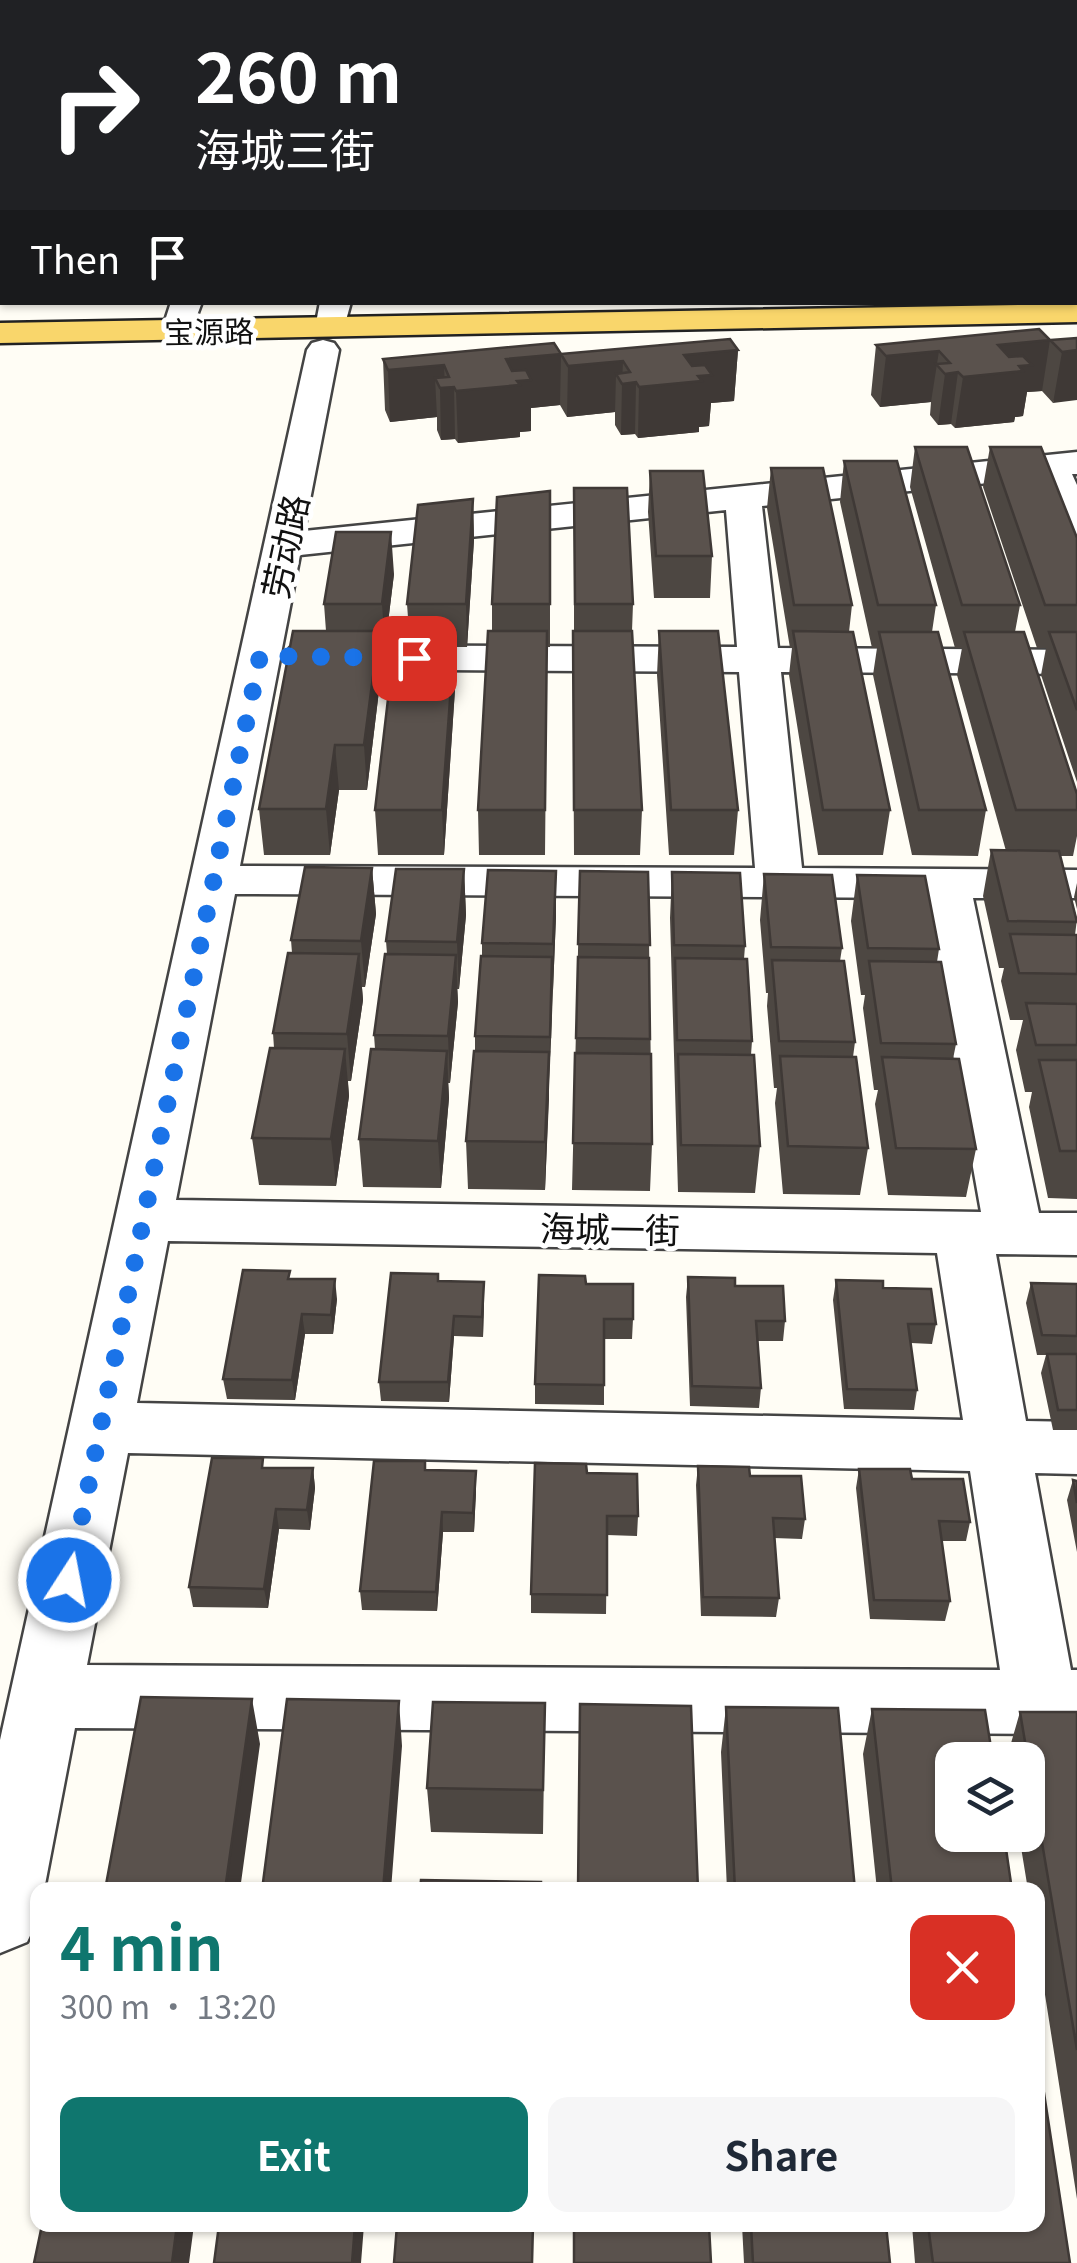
<!DOCTYPE html>
<html lang="en">
<head>
<meta charset="utf-8">
<style>
  :root { --surface:#fff; --page:#f6f6f7; --text:#1f2937; --muted:#747a83; --accent:#0f766e }
  body { margin:0; font-family:Georgia,"Noto Sans SC",serif; background:var(--page); color:var(--text); height:100vh; display:flex; flex-direction:column; font-size:38px; white-space:nowrap }
  * { box-sizing:border-box; margin:0 }
  p { font-size:32px; color:var(--muted) }
  .icon { flex:none; width:55px; height:55px; fill:none; stroke:currentColor; stroke-width:2; stroke-linecap:round; stroke-linejoin:round }
  .map { position:relative; flex:1; overflow:hidden }
  .side { position:absolute; left:30px; top:1882px; width:1015px; height:350px; display:flex; flex-direction:column; background:var(--surface); border-radius:20px; box-shadow:0 2px 8px #0004 }
  .side>* { flex:none }
  .guide { position:absolute; left:0px; top:0px; width:1078px; height:305px; box-shadow:0 2px 8px #0004; background:#202124; color:#fff; overflow:hidden }
  .controls { position:absolute; left:935px; top:1742px; display:grid; gap:20px }
  .controls a { display:grid; place-items:center; width:110px; height:110px; border-radius:20px; background:var(--surface); box-shadow:0 2px 8px #0004; font-size:50px }
  .pin { position:absolute; display:grid; place-items:center; width:85px; height:85px; color:#fff; margin:-42px; border-radius:20px; box-shadow:0 5px 15px #0006 }
  .me { position:absolute; width:110px; margin:-55px; rotate:11deg; stroke-linejoin:round; filter:drop-shadow(0 0 8px #0008) }
  .turn { display:flex; align-items:center; gap:35px; height:210px; padding:0 30px; font-size:45px }
  .turn .icon { width:130px; height:130px; stroke-width:2.5 }
  .turn b { display:block; font-size:70px; line-height:85px }
  .then { display:flex; align-items:center; height:95px; padding:0 30px; background:#0003; gap:20px; font-size:38px }
  .round { display:grid; place-items:center; flex:none; width:105px; height:105px; border-radius:20px; background:var(--page) }
  .headline { display:flex; align-items:center; justify-content:space-between; height:170px; padding:0 30px }
  h1 { font-size:60px; font-weight:700; line-height:75px; color:var(--accent) }
  .button { display:flex; gap:20px; margin-top:auto; padding:20px 30px }
  .button a { flex:1; height:115px; border-radius:20px; background:var(--accent); color:#fff; font-size:40px; font-weight:700; line-height:115px; text-align:center }
  .button a+a { background:var(--page); color:var(--text) }
  .map>svg:first-child { display:block }
  .lines { fill:none; stroke-linecap:round; stroke-linejoin:round }
  .minor-casing { stroke:#444; stroke-width:5 }
  .major-casing { stroke:#222; stroke-width:5 }
  .path { stroke:#333; stroke-width:4; stroke-dasharray:6 2.5; stroke-linecap:butt }
  .minor { fill:#fff; fill-rule:evenodd }
  .major { fill:#f9d66b; fill-rule:evenodd }
  .wall { fill:#4d4742 }
  .shaded-wall { fill:#3f3936 }
  .building { fill:#5a524d; stroke:#3f3936; stroke-width:2.5 }
  .route { stroke:#1a73e8; stroke-width:18; stroke-dasharray:0 32.4 }
  .labels { text-anchor:middle; dominant-baseline:central; stroke-width:10; stroke-linejoin:round; paint-order:stroke }
  .far-street-label { font-size:30px; fill:#111; stroke:#fff }
  .street-label { font-size:35px; fill:#111; stroke:#fff }
</style>
</head>
<body>
<div class="map">
<svg width="1077" height="2263" viewBox="0 0 1077 2263">
  <rect width="100%" height="100%" fill="#fffdf5"/>
  <g class="lines">
    <g class="minor-casing">
      <path id="minor" d="M707 0H729L730 2H708Z
        M2 105V124L0 125V106Z
        M1075 108 1077 109V126L1075 125Z
        M1075 249H1077V267H1075Z
        M171 302H202L189 337H167L162 330Z
        M320 302H351L342 335H320L315 328Z
        M323 340 334 343 339 350 304 531 1077 452V474H1072L1077 485V541L1064 538 1038 478 762 506 778 648 1077 650V674L781 672 802 868 1077 870V898H973L1039 1213H1077V1255L996 1254 1026 1421 1077 1422V1474L1035 1473 1071 1670H1077V1734L75 1728 44 1890H38V1919L27 1942 0 1953V1740L307 350 312 343ZM726 510 737 647 305 645 290 648 284 657 290 666 305 669 739 672 755 868 240 866 300 555ZM235 894 925 898 981 1212 176 1200ZM168 1241 937 1253 963 1420 137 1403ZM128 1453 970 1471 1000 1670 87 1665Z"/>
    </g>
    <g class="major-casing">
      <path id="major" d="M1077 304V322L0 343V323Z"/>
    </g>
    <path class="path" d="M0 264 2 260"/>
    <use href="#minor" class="minor"/>
    <use href="#major" class="major"/>
  </g>
  <path class="wall" d="M1075 42H1077V98L1075 96Z
    M1075 173H1077V254H1075Z
    M1077 338 1053 403 1042 391 1027 392 1023 416 1015 417 1014 422 955 428 951 424 938 425 930 415 931 402 880 407 871 395 876 345 1050 340Z
    M738 350 734 401 711 403 709 426 699 427V432L638 438 635 434 621 435 615 425V412L567 417 560 405 531 408V431L520 432V437L458 443 455 439 441 440 437 430V417L390 422 385 410 383 359Z
    M915 447 1020 605 1015 632 1077 794V836L1073 856H1060L1077 919 1075 935H1077V1199L1048 1198 1029 1107 1032 1092H1025L1016 1050 1023 1020H1010L1001 981 1004 968H999L983 896 991 850 1006 851 957 675 962 648H955L910 487Z
    M990 447 1077 538V782L1041 675 1046 648H1037L983 487Z
    M844 461 936 605 932 632 986 810 978 856 912 855 873 675 877 648H872L840 502Z
    M771 468 852 605 849 632 890 810 883 855H818L789 675 792 648H790L767 508Z
    M650 471 712 556 710 598H654L648 512Z
    M574 488 633 604 632 631 642 810 640 855H574L573 674 574 631Z
    M550 491V647H547L545 855H479L478 810 492 631V604Z
    M473 499 474 540 467 647H455L456 674 444 855H378L375 810 409 631 407 604Z
    M394 574 385 647H380L381 674 367 790H339L330 855H264L259 809 326 631 324 604Z
    M659 631 738 810 734 855H669L657 675Z
    M372 868 376 914 365 987H362L363 1000 351 1081H348L349 1096 336 1186 259 1185 252 1138 274 1048 273 1033 292 953 291 940Z
    M464 869 466 915 459 989H457L458 1002 450 1083H448L449 1098 441 1188 363 1187 359 1139 375 1049 374 1035 387 954 386 941Z
    M556 871V916L545 1190 468 1189 466 1141 475 1051V1036L482 956V943Z
    M580 871 648 872 652 1144 650 1191 572 1190Z
    M672 872 745 946 744 959 752 1041 751 1055 760 1146 755 1193 678 1192 670 918Z
    M764 874 842 948 840 961 855 1042 853 1057 868 1148 860 1195 783 1194 775 1103 777 1088H774L767 1006 768 993H766L760 920Z
    M857 875 939 949 937 962 956 1044 953 1059 976 1149 966 1197 888 1195 875 1104 878 1090H874L863 1008 865 995H861L851 921Z
    M1077 883V909L1074 897Z
    M688 1277 735 1286 785 1321 783 1341H758L761 1388 759 1408 690 1406 686 1297Z
    M291 1279 337 1299 333 1334H305L295 1400 227 1399 223 1379Z
    M836 1280 883 1288 936 1324 932 1344 911 1343 917 1390 914 1410 844 1409 833 1300Z
    M438 1281 484 1302 483 1337 454 1336 449 1402 381 1401 379 1382Z
    M1031 1283 1077 1284V1430H1053L1041 1373 1046 1355H1037L1026 1303Z
    M586 1284 633 1319 632 1339H604V1405L535 1404V1384Z
    M698 1466 750 1476 805 1519 802 1539 774 1538 779 1598 776 1617 701 1616 696 1485Z
    M265 1468H313L315 1488 310 1530 279 1529 268 1608 193 1607 189 1587Z
    M859 1469 912 1479 970 1522 966 1541H942L950 1601 945 1621 870 1619 856 1488Z
    M425 1470 476 1491 474 1532H443L437 1611 362 1610 360 1591Z
    M587 1473 638 1516 637 1536 607 1535 606 1614 531 1613V1594Z
    M1073 1480 1077 1481V1552L1067 1500Z
    M545 1703 543 1834 431 1832 427 1788Z
    M726 1707 855 1890H727L721 1752Z
    M872 1709 1012 1890H877L863 1754Z
    M1020 1712H1077V2199L1038 1950V1890H1028L1019 1835H1028V1760H1007V1757Z
    M742 2225H886L890 2263H744Z
    M912 2225H1038L1070 2263H915Z"/>
  <path class="shaded-wall" d="M2 81V97L0 101V85Z
    M1050 340 1042 391 1027 392 1023 416 1015 417 1014 422 955 428 963 377 998 345Z
    M738 350 734 401 711 403 709 426 699 427V432L638 438 639 387 684 355Z
    M1077 350V400L1053 403 1062 352Z
    M939 351 931 402 880 407 886 356Z
    M561 354 560 405 531 408V431L520 432V437L458 443 456 391 506 359Z
    M623 361 622 383 616 374 615 412 567 417 568 366Z
    M444 365 445 388 454 387 455 439 441 440 440 388 435 378 437 417 390 422 388 370Z
    M958 372 951 424 938 425 945 374Z
    M636 382 635 434 621 435 622 384Z
    M473 499 474 540 467 647 466 604Z
    M391 532 394 574 385 647 382 604Z
    M379 631 381 674 367 790 364 745Z
    M455 631 456 674 444 855 442 810Z
    M335 745 339 790 330 855 326 809Z
    M372 868 376 914 365 987 361 941Z
    M464 869 466 915 459 989 457 942Z
    M556 871V916L553 990V944Z
    M359 954 363 1000 351 1081 347 1034Z
    M456 955 458 1002 450 1083 448 1036Z
    M552 957V1003L549 1085 550 1037Z
    M345 1049 349 1096 336 1186 331 1139Z
    M447 1051 449 1098 441 1188 438 1141Z
    M549 1052V1099L545 1190V1142Z
    M335 1279 337 1299 333 1334 331 1315Z
    M484 1282V1302L483 1337 482 1317Z
    M302 1314 305 1334 295 1400 292 1380Z
    M454 1316V1336L449 1402 448 1382Z
    M313 1468 315 1488 310 1530 307 1510Z
    M476 1471V1491L474 1532 473 1513Z
    M276 1509 279 1529 268 1608 264 1589Z
    M442 1512 443 1532 437 1611 436 1592Z
    M252 1699 260 1744 240 1890H225Z
    M399 1701 402 1746 391 1890H383Z
    M177 2225H194L189 2263H172Z
    M355 2225H364L361 2263H352Z"/>
  <path class="building" d="M1075 173H1077V208H1075Z
    M1039 329 1050 340 998 345 1009 357 1023 356 1032 365 1019 366 1023 371 963 377 958 372 945 374 936 364 950 363 939 351 886 356 876 345Z
    M1077 338V350L1062 352 1050 340Z
    M730 339 738 350 684 355 692 366 705 365 712 375 698 376 702 381 639 387 636 382 622 384 616 374 630 372 623 361 568 366 561 354 506 359 512 371 526 370 531 380 517 381 520 385 456 391 454 387 440 388 435 378 449 377 444 365 388 370 383 359 554 343 561 354Z
    M915 447H967L1020 605H962Z
    M990 447H1041L1077 538V605H1045Z
    M844 461H897L936 605H878Z
    M771 468H823L852 605H794Z
    M650 471H703L712 556H656Z
    M574 488H627L633 604H575Z
    M550 491V604H492L497 497Z
    M473 499 466 604H407L418 505Z
    M336 532H391L382 604H324Z
    M293 631H379L364 745H335L326 809H259Z
    M396 631H455L442 810H375Z
    M488 631H547L545 810H478Z
    M573 631H632L642 810H574Z
    M659 631H718L738 810H671Z
    M793 631 853 632 890 810H823Z
    M879 632H938L986 810H919Z
    M964 632H1024L1077 794V810H1016Z
    M1049 632H1077V710Z
    M991 850 1059 851 1077 922 1008 921Z
    M305 867 372 868 361 941 291 940Z
    M396 869H464L457 942 386 941Z
    M488 870 556 871 553 944 482 943Z
    M580 871 648 872 650 945 578 944Z
    M672 872 740 873 745 946 674 945Z
    M764 874 832 875 842 948 771 947Z
    M857 875 925 876 939 949 868 948Z
    M1010 934 1077 935V974L1019 973Z
    M288 953 359 954 347 1034 273 1033Z
    M385 954 456 955 448 1036 374 1035Z
    M481 956 552 957 550 1037 475 1036Z
    M578 957 649 958 650 1039 576 1038Z
    M675 958 747 959 752 1041 677 1040Z
    M772 960 844 961 855 1042 779 1041Z
    M869 961 941 962 956 1044 881 1043Z
    M1026 1003 1077 1004V1045H1036Z
    M270 1048 345 1049 331 1139 252 1138Z
    M371 1049 447 1051 438 1141 359 1139Z
    M474 1051 549 1052 545 1142 466 1141Z
    M575 1053 651 1054 652 1144 573 1143Z
    M678 1054 754 1055 760 1146 681 1145Z
    M780 1056 856 1057 868 1148 788 1146Z
    M882 1057 959 1059 976 1149 896 1148Z
    M1039 1060H1077V1151H1060Z
    M243 1270 290 1271 288 1279H335L331 1315 302 1314 292 1380 223 1379Z
    M391 1273 438 1274V1281L484 1282 482 1317 454 1316 448 1382H379Z
    M539 1275 585 1276 586 1284H633V1319H604V1385L535 1384Z
    M688 1277 735 1278V1286H783L785 1321H756L761 1388 692 1386Z
    M836 1280 883 1281V1288L931 1289 936 1324H908L917 1390 847 1389Z
    M1031 1283 1077 1284V1336L1042 1335Z
    M1047 1354H1077V1410H1058Z
    M212 1458H263L262 1468H313L307 1510 276 1509 264 1589 189 1587Z
    M374 1461H425V1470L476 1471 473 1513 442 1512 436 1592 360 1591Z
    M535 1463 586 1464 587 1473 637 1474 638 1516H607V1595L531 1594Z
    M698 1466 749 1467 750 1476H801L805 1519 773 1518 779 1598 703 1597Z
    M859 1469H910L912 1479H963L970 1522 939 1521 950 1601 874 1600Z
    M1073 1480 1077 1481V1503Z
    M141 1697 252 1699 225 1890H105Z
    M287 1699 399 1701 383 1890H262Z
    M433 1702 545 1703 543 1790 427 1788Z
    M580 1704 691 1706 698 1890H578Z
    M726 1707 838 1708 855 1890H735Z
    M872 1709 985 1710 993 1760H952V1835H1004L1012 1890H892Z
    M1020 1712H1077V2050Z
    M421 1880 541 1882V1890H420Z
    M1038 2054 1070 2263H933L928 2225H1038Z
    M42 2225H177L172 2263H34Z
    M219 2225H355L352 2263H214Z
    M397 2225H533L532 2263H394Z
    M574 2225H709L711 2263H574Z
    M751 2225H886L890 2263H753Z"/>
  <g class="lines">
    <path class="route" d="M69 1580 260 656 414 658"/>
  </g>
  <g class="labels">
    <g class="far-street-label">
      <text transform="translate(209 330) rotate(-1)">宝源路</text>
    </g>
    <g class="street-label">
      <text transform="translate(283 546) rotate(-78)">劳动路</text>
      <text transform="translate(610 1227) rotate(1)">海城一街</text>
    </g>
  </g>
</svg>
<div class="controls">
<a><svg class="icon" aria-label="layers" viewBox="0 0 24 24"><path d="M12 4l9 5-9 5-9-5zM3 14l9 5 9-5"/></svg></a>
</div>
<div class="pin" style="left:414px;top:658px;background:#d93025"><svg class="icon" aria-label="arrive" viewBox="0 0 24 24"><path d="M6 21V4h12l-3 4 3 4H6"/></svg></div>
<svg class="me" style="left:69px;top:1580px" viewBox="-20 -20 40 40"><circle r="17" fill="#1a73e8" stroke="#fff" stroke-width="3"/><path d="M0-11L8 9 0 5-8 9z" fill="#fff"/></svg>
<div class="guide">
<div class="turn"><svg class="icon" aria-label="right" viewBox="0 0 24 24"><path d="M7 20v-9h11M14 6l5 5-5 5"/></svg><div><b>260 m</b>海城三街</div></div>
<div class="then">Then<svg class="icon" aria-label="arrive" viewBox="0 0 24 24"><path d="M6 21V4h12l-3 4 3 4H6"/></svg></div>
</div>
<section class="side">
<div class="headline"><div><h1>4 min</h1><p>300 m · 13:20</p></div><a class="round" style="background:#d93025;color:#fff"><svg class="icon" aria-label="close" viewBox="0 0 24 24"><path d="M6 6l12 12M18 6L6 18"/></svg></a></div>
<div class="button"><a>Exit</a><a>Share</a></div>
</section>
</div>
</body>
</html>
